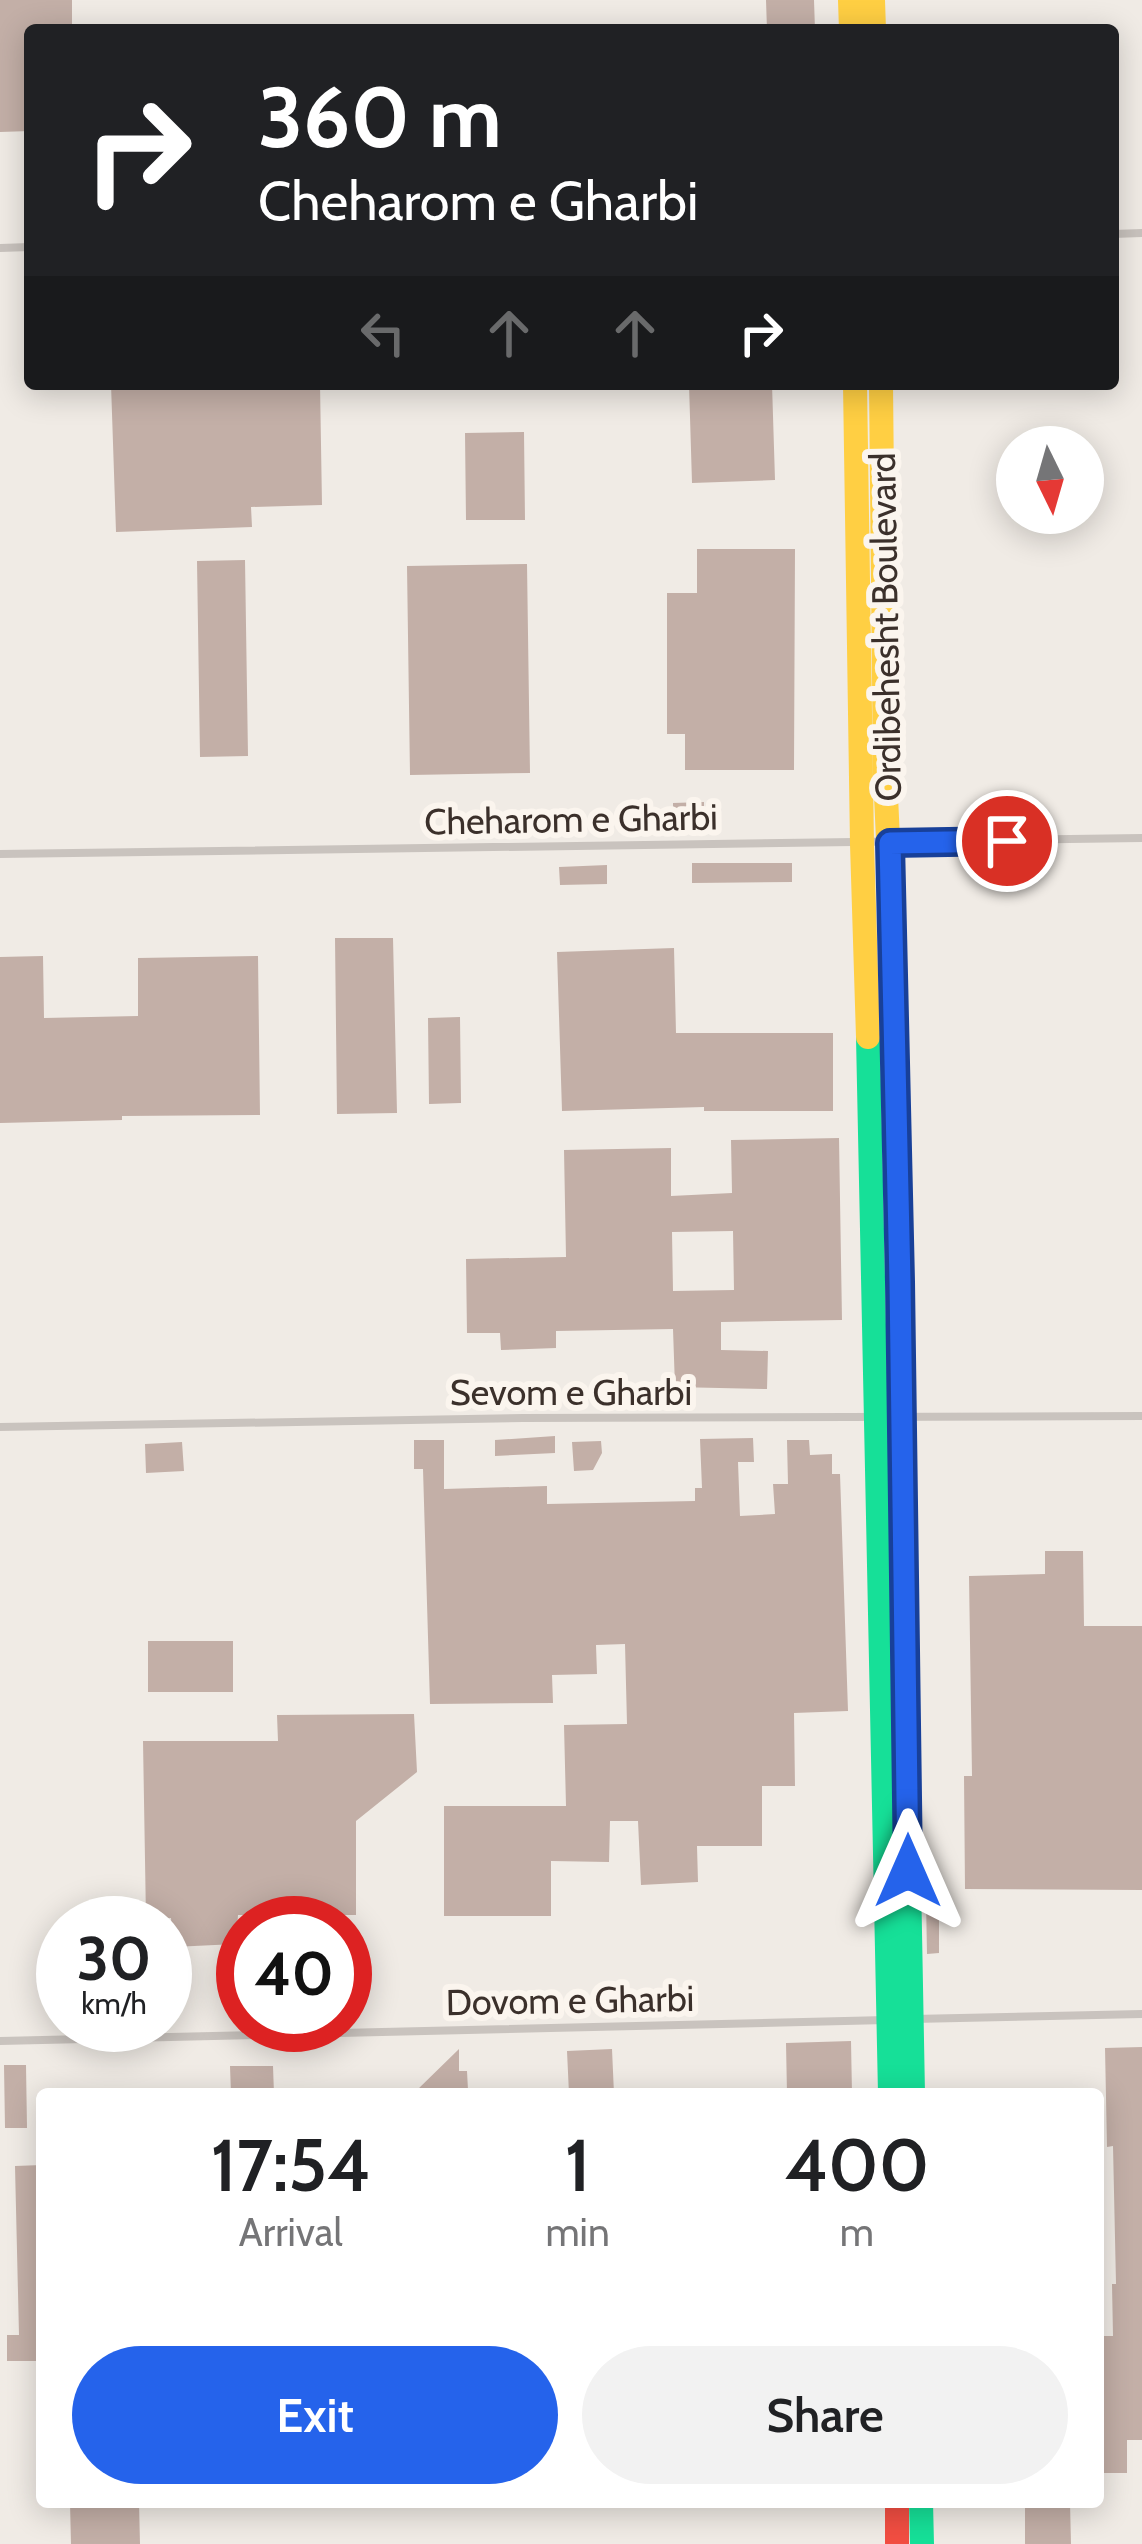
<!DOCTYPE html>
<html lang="en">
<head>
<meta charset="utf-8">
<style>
  :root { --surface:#fff; --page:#f2f2f2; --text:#202124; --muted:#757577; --accent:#2563eb }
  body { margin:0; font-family:Cabin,sans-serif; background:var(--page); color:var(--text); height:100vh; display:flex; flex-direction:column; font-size:45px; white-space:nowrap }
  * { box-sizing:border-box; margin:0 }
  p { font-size:39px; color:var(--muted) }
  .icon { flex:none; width:66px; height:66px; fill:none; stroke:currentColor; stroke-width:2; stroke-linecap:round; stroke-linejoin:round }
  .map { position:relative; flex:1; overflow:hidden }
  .details { position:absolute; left:36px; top:2088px; width:1068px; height:420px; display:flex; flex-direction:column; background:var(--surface); border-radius:12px; box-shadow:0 6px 30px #0003 }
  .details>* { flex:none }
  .guide { position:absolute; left:24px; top:24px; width:1095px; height:366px; border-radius:12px; box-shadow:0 6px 30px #0003; background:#202124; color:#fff; overflow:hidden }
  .needle { width:78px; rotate:175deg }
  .fabs { position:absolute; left:996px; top:426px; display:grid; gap:24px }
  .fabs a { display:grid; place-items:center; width:108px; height:108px; border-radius:50%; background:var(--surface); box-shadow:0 6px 30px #0003; font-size:60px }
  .speed { position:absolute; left:36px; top:1896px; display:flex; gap:24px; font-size:60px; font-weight:700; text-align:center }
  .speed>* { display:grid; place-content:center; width:156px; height:156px; border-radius:50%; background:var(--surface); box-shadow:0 6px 30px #0003; line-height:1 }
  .speed small { font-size:30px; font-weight:400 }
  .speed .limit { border:18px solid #d22; background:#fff; color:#111 }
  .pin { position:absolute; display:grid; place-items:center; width:102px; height:102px; color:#fff; margin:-51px; border:6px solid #fff; border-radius:50%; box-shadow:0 3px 12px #0007 }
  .me { position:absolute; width:132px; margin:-66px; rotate:0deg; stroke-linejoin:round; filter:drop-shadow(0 0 9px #0008) }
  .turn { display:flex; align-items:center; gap:42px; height:252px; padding:0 36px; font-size:54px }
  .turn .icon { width:156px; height:156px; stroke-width:2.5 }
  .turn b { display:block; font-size:84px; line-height:102px }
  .lanes { display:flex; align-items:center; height:114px; padding:0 36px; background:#0003; justify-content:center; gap:60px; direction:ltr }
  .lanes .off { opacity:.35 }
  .eta { display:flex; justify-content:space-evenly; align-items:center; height:204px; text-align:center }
  .eta b { font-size:72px; font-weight:600; line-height:84px }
  .cta { display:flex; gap:24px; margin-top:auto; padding:24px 36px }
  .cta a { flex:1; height:138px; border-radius:72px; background:var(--accent); color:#fff; font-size:48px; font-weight:600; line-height:138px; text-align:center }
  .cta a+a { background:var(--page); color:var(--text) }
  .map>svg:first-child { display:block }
  .building { fill:#c3afa7; fill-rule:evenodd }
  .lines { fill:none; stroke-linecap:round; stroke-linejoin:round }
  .lane { stroke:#c9c3be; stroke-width:8 }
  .fast { stroke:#16e098; stroke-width:24 }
  .slow { stroke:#ffcf43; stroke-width:24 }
  .jam { stroke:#f24e42; stroke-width:24 }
  .route-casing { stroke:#184099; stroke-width:30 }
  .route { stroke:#2563eb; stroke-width:21 }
  .labels { text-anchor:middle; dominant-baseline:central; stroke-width:12; stroke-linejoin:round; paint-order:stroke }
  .street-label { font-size:36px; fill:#3b302b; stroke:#fbf5ee }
</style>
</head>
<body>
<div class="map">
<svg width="1142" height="2544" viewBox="0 0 1142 2544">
  <rect width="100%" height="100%" fill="#f0ebe5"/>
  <path class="building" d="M0 0H72V30H30V131L0 132Z
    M766 0H814L815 30H767Z
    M111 384H320L322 505 251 507 252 527 116 532Z
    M689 384H772L775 480 692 483Z
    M524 432 525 520H466L465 433Z
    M697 549H795L794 770H685V734H667V593H697Z
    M245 560 248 756 200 757 197 561Z
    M527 564 530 773 410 775 407 566Z
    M704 802V818L673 819V803Z
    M692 863H792V882L692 883Z
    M607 865V884L560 885 559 867Z
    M335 938H393L397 1113 337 1114Z
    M674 948 676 1033H833V1111H704V1107L562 1111 557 952Z
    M43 956 44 1018 138 1016V958L258 956 260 1115 122 1116V1120L0 1123V957Z
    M460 1017 461 1103 429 1104 428 1018Z
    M839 1138 842 1320 721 1322V1350L768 1351 767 1389 675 1387 673 1329 556 1331V1348L501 1350 500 1333H467L466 1259 566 1257 564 1150 671 1148V1196L732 1193 731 1140ZM733 1231 734 1290 673 1291 672 1232Z
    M555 1436V1453L495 1456V1440Z
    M753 1438 754 1462H738L740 1516 775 1514 773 1484H788L787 1440H809L810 1455 832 1454V1474H840L848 1711 794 1713 795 1786H762V1846H697L698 1882 641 1885 638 1821H610L609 1862 551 1861V1916H444V1806H566L564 1725 627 1724 625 1644 596 1645 597 1674 552 1675 553 1703 430 1704 423 1469H414V1440H444V1489L547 1486V1504L695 1501V1488H702L700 1439Z
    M601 1441 602 1453 593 1470 574 1471 572 1442Z
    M182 1442 184 1471 146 1473 145 1444Z
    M1045 1551H1083L1084 1626H1142V1890L965 1889 964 1776H972L969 1576 1045 1574Z
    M148 1641H233V1692H148Z
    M414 1714 417 1772 356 1821V1915H238L236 1944 173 1947 171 1918 146 1919 143 1741H278L277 1715Z
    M926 1900H939V1953L927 1954Z
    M851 2041 852 2094H787L786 2043Z
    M1142 2047V2440H1127V2473H1098V2336H1113L1112 2284H1116L1113 2146 1107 2147 1105 2048Z
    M459 2049V2071H467L468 2090 416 2091Z
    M612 2049 614 2094H569L567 2051Z
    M4 2065H26L27 2128H5Z
    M230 2066H273L274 2094H231Z
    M42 2165V2361H7V2335H19L15 2166Z
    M70 2502H139L140 2544H71Z
    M1025 2502H1070L1071 2544H1025Z"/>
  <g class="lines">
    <path class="lane" d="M1113 234 1142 233
      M0 248 30 247
      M0 854 1142 838
      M0 1427 523 1418 1142 1416
      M913 2019 1142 2014
      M0 2041 886 2020"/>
    <path class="fast" d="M891 905 913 2094
      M868 1037 890 2094
      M921 2502 922 2544"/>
    <path class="slow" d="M850 0 851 30
      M873 0 874 30
      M855 384 862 844 868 1037
      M881 384 885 774 891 905"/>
    <path class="jam" d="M897 2502V2544"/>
  </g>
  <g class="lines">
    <g class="route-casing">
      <path id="route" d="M908 1871 900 1282 890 843 1007 841"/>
    </g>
    <use href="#route" class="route"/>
  </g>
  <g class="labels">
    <g class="street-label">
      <text transform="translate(885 627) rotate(-91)">Ordibehesht Boulevard</text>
      <text transform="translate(571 819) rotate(-1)">Cheharom e Gharbi</text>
      <text x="571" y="1392">Sevom e Gharbi</text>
      <text transform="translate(570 2000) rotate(-1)">Dovom e Gharbi</text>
    </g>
  </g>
</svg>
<div class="fabs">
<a><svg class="needle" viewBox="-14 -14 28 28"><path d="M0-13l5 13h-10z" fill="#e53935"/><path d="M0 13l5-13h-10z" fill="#757577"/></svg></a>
</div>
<div class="speed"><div>30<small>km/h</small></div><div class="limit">40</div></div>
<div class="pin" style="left:1007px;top:841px;background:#d93025"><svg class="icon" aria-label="arrive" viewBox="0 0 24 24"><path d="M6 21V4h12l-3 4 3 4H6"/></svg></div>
<svg class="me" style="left:908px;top:1871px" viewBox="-20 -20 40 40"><path d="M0-17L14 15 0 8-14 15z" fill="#2563eb" stroke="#fff" stroke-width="4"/></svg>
<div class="guide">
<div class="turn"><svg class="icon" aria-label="right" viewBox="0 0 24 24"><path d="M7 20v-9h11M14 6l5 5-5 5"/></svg><div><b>360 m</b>Cheharom e Gharbi</div></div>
<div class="lanes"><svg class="icon off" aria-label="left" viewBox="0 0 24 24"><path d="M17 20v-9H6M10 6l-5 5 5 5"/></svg><svg class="icon off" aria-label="ahead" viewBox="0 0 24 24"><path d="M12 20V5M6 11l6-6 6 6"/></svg><svg class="icon off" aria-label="ahead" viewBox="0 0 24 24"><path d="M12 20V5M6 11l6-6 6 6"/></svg><svg class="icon" aria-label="right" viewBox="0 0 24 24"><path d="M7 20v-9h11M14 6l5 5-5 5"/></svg></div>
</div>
<section class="details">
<div class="eta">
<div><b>17:54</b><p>Arrival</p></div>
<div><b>1</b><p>min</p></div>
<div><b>400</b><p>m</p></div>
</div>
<div class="cta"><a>Exit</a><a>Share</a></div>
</section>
</div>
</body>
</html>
